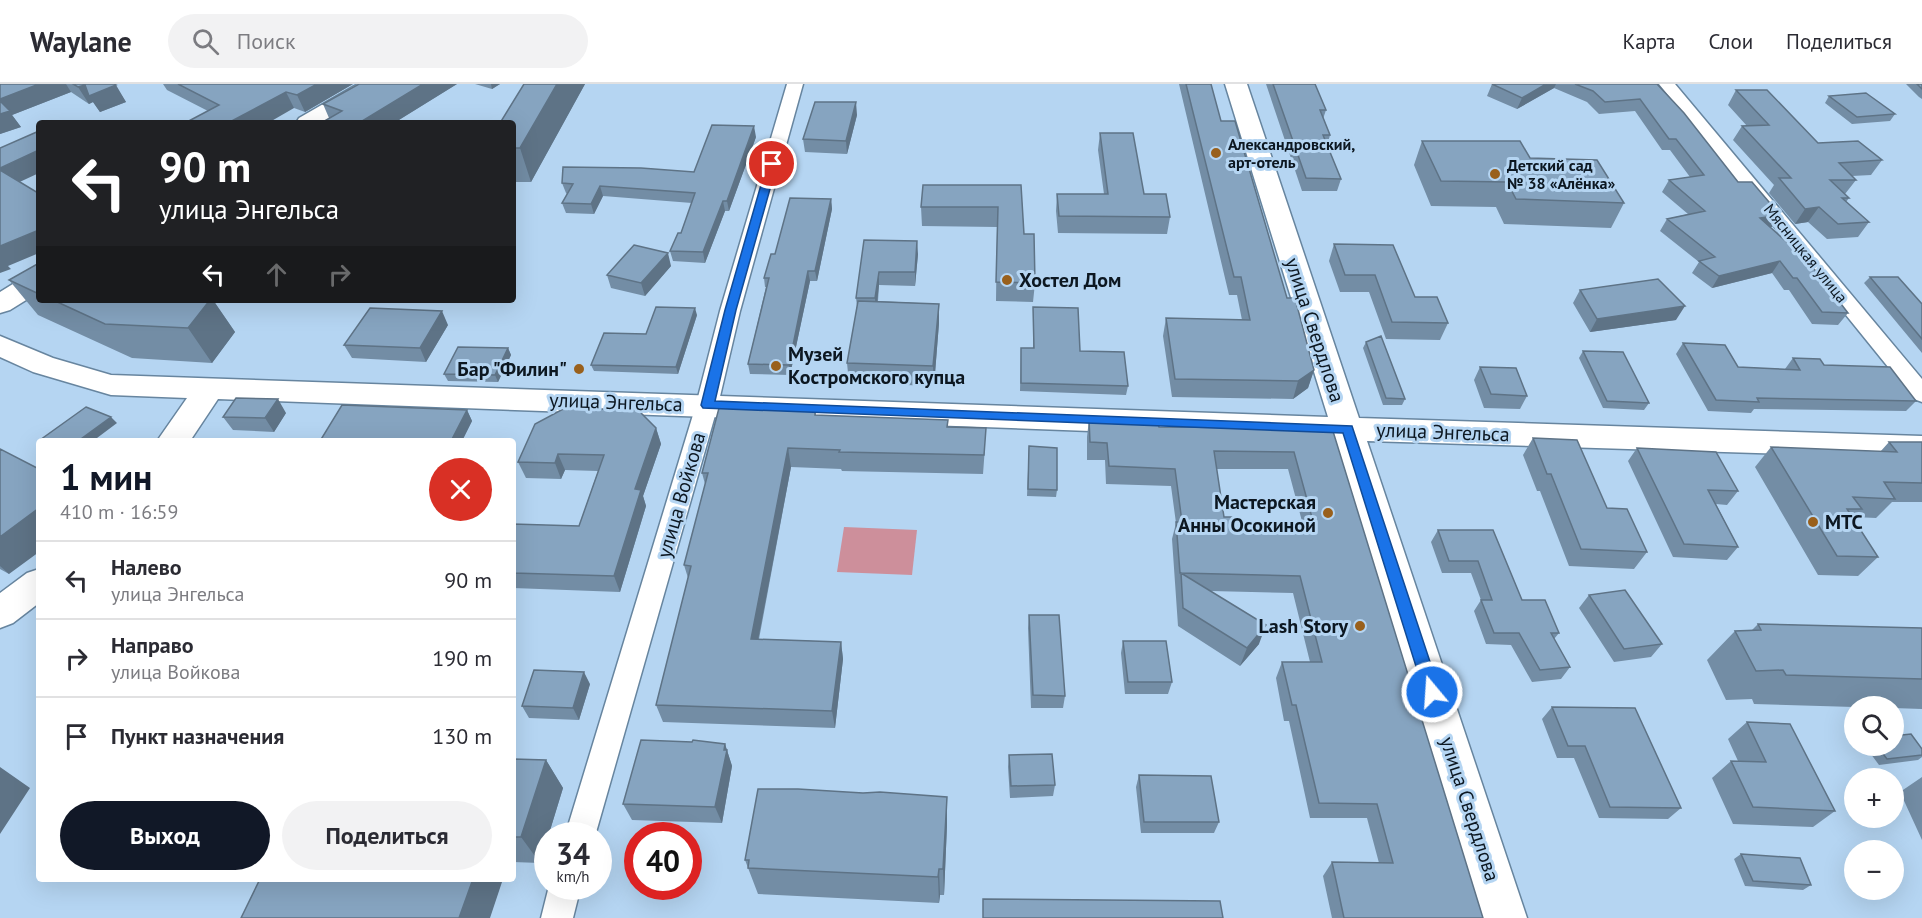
<!DOCTYPE html>
<html lang="ru">
<head>
<meta charset="utf-8">
<style>
  :root { --surface:#fff; --page:#f2f2f3; --text:#2b2b33; --muted:#7c7c81; --line:#e1e1e2; --accent:#111827 }
  body { margin:0; font-family:"PT Sans",sans-serif; background:var(--page); color:var(--text); height:100vh; display:flex; flex-direction:column; font-size:22px; white-space:nowrap }
  * { box-sizing:border-box; margin:0 }
  p { font-size:20px; color:var(--muted) }
  .icon { flex:none; width:33px; height:33px; fill:none; stroke:currentColor; stroke-width:2; stroke-linecap:round; stroke-linejoin:round }
  .map { position:relative; flex:1; overflow:hidden }
  .details { position:absolute; left:36px; top:354px; width:480px; height:444px; display:flex; flex-direction:column; background:var(--surface); border-radius:6px; box-shadow:0 6px 24px #0002 }
  .details>* { flex:none }
  .banner { position:absolute; left:36px; top:36px; width:480px; height:183px; border-radius:6px; box-shadow:0 6px 24px #0002; background:#202124; color:#fff; overflow:hidden }
  .fabs { position:absolute; left:1844px; top:612px; display:grid; gap:12px }
  .fabs a { display:grid; place-items:center; width:60px; height:60px; border-radius:50%; background:var(--surface); box-shadow:0 6px 24px #0002; font-size:30px }
  .speed { position:absolute; left:534px; top:738px; display:flex; gap:12px; font-size:30px; font-weight:700; text-align:center }
  .speed>* { display:grid; place-content:center; width:78px; height:78px; border-radius:50%; background:var(--surface); box-shadow:0 6px 24px #0002; line-height:1 }
  .speed small { font-size:15px; font-weight:400 }
  .speed .limit { border:9px solid #d22; background:#fff; color:#111 }
  .pin { position:absolute; display:grid; place-items:center; width:51px; height:51px; color:#fff; margin:-26px; border:3px solid #fff; border-radius:50%; box-shadow:0 2px 6px #0007 }
  .me { position:absolute; width:66px; margin:-33px; rotate:342deg; stroke-linejoin:round; filter:drop-shadow(0 0 4px #0008) }
  .turn { display:flex; align-items:center; gap:21px; height:126px; padding:0 24px; font-size:27px }
  .turn .icon { width:78px; height:78px; stroke-width:2.5 }
  .turn b { display:block; font-size:42px; line-height:51px }
  .lanes { display:flex; align-items:center; height:57px; padding:0 24px; background:#0003; justify-content:center; gap:30px; direction:ltr }
  .lanes .off { opacity:.35 }
  .round { display:grid; place-items:center; flex:none; width:63px; height:63px; border-radius:32px; background:var(--page) }
  .head { display:flex; align-items:center; justify-content:space-between; height:102px; padding:0 24px }
  h1 { font-size:36px; font-weight:700; line-height:45px; color:var(--accent) }
  .action { display:flex; gap:12px; margin-top:auto; padding:12px 24px }
  .action a { flex:1; height:69px; border-radius:36px; background:var(--accent); color:#fff; font-size:24px; font-weight:700; line-height:69px; text-align:center }
  .action a+a { background:var(--page); color:var(--text) }
  ul { padding:0; list-style:none }
  li { display:flex; align-items:center; gap:18px; height:78px; padding:0 24px; border-top:2px solid var(--line) }
  li div { flex:1 }
  li b { display:block; font-size:22px }
  li em { font-style:normal }
  header { display:flex; align-items:center; gap:36px; box-sizing:border-box; height:84px; padding:0 30px; background:var(--surface); border-bottom:2px solid var(--line) }
  header strong { font-size:28px }
  nav { display:flex; gap:33px; margin-inline-start:auto; font-size:21px }
  .search { width:420px; height:54px; background:var(--page); display:flex; align-items:center; gap:15px; box-sizing:border-box; padding:0 21px; border-radius:33px; color:var(--muted); font-size:22px }
  .map>svg:first-child { display:block }
  .green { fill:#cd8f9b }
  .lines { fill:none; stroke-linecap:round; stroke-linejoin:round }
  .street-casing { stroke:#67859f; stroke-width:3 }
  .secondary-casing { stroke:#67859f; stroke-width:3 }
  .street { fill:#fff; fill-rule:evenodd }
  .secondary { fill:#fff; fill-rule:evenodd }
  .wall { fill:#738da5; fill-rule:evenodd }
  .shaded-wall { fill:#5e7386 }
  .building { fill:#86a4c0; stroke:#5e7386; stroke-width:1.5; fill-rule:evenodd }
  .route { fill:#1a73e8; stroke:#114b97; stroke-width:1.5 }
  .poi-dot { fill:#99601c; stroke:#b5d5f2; stroke-width:2 }
  .labels { text-anchor:middle; dominant-baseline:central; stroke-width:6; stroke-linejoin:round; paint-order:stroke }
  .far-poi-label { font-size:16px; font-weight:bold; fill:#0c1721; stroke:#b5d5f2; text-anchor:start }
  .far-street-label { font-size:16px; fill:#0c1721; stroke:#b5d5f2 }
  .poi-label { font-size:20px; font-weight:bold; fill:#0c1721; stroke:#b5d5f2; text-anchor:start }
  .street-label { font-size:20px; fill:#0c1721; stroke:#b5d5f2 }
</style>
</head>
<body>
<header>
<strong>Waylane</strong>
<div class="search"><svg class="icon" aria-label="search" viewBox="0 0 24 24"><circle cx="10" cy="10" r="6"/><path d="M15 15l6 6"/></svg>Поиск</div>
<nav><a>Карта</a><a>Слои</a><a>Поделиться</a></nav>
</header>
<div class="map">
<svg width="1922" height="834" viewBox="0 0 1922 834">
  <rect width="100%" height="100%" fill="#b5d5f2"/>
  <path class="green" d="M844 443 917 446 912 491 837 488Z"/>
  <g class="lines">
    <g class="street-casing">
      <path id="street" d="M787 0H803L740 227 718 321 595 752H565L696 321 720 227Z
        M1659 0H1675L1922 295V318L1914 315Z
        M549 802H581L573 834H541Z"/>
    </g>
    <g class="secondary-casing">
      <path id="secondary" d="M358 0H385L382 5 323 39H296L299 34Z
        M1225 0H1247L1359 334 1922 352V374L1367 357 1527 834H1483L1335 356 218 315 190 357H157L187 314 111 311 33 288 0 273V252L53 274 111 291 1328 333Z
        M39 188V208L10 226 0 229V208L29 190Z
        M39 485V519L13 539 0 544V509L27 489Z"/>
    </g>
    <use href="#street" class="street"/>
    <use href="#secondary" class="secondary"/>
  </g>
  <path class="wall" d="M0 0H114L126 18 100 28 93 18 89 20 71 8 12 31 21 43 0 50Z
    M163 0H353L305 28 294 24 208 27 167 6Z
    M457 0 394 39H321L329 34 323 20Z
    M475 0H500L492 5Z
    M524 0H585L531 98H513V39Z
    M1179 0H1211L1221 37 1314 286 1308 304 1293 315 1172 313 1163 252 1166 234 1242 236 1237 211H1229Z
    M1266 0H1315L1326 26 1323 35 1330 51 1327 62 1341 95 1337 107H1302Z
    M1492 0H1657L1772 143H1770L1848 229 1838 241 1812 240 1789 206H1784L1772 189 1712 204 1692 189 1699 178 1660 147 1667 135 1688 130 1662 108 1669 96 1690 93 1670 66H1662L1635 27 1599 30 1587 18 1554 4 1517 25 1487 12Z
    M1906 0H1922V15L1919 13Z
    M1736 6 1818 59 1882 76 1871 91 1852 92 1856 96 1845 110 1849 114 1846 118 1869 138 1858 153 1827 155 1808 138 1795 140 1769 109 1774 101 1733 56 1742 42H1747L1728 21Z
    M1829 12 1895 30 1890 37 1852 40 1825 19Z
    M857 31 847 70 805 68 803 55Z
    M1100 49 1144 110 1170 133 1167 150 1058 149 1056 127 1057 110H1104L1098 66Z
    M756 53 729 127H725L705 179 673 177 670 167 681 149 692 119 603 112 594 130 566 129 562 119 567 110 566 109 562 99 694 88Z
    M1422 57 1530 74 1624 119 1611 144 1504 140 1496 123 1431 122 1414 81Z
    M1021 101 1024 150 1035 199 1033 218 996 217 997 143 922 142 921 123Z
    M831 115 832 125 817 197H810L790 291 750 290 748 280 766 203H765L764 194 775 170Z
    M864 156 918 170 915 202 879 201 878 217 939 220V239L934 302 849 299 847 279 857 222 856 214Z
    M1334 160 1415 213 1448 239 1440 256 1386 255 1369 208H1340L1329 177Z
    M39 179V216H213L235 248 212 279 132 274 38 231 9 196Z
    M671 182 645 212 611 204 607 191Z
    M1870 193 1922 220V269L1864 199Z
    M1580 206 1676 236 1590 248 1573 219Z
    M1033 223 1080 267 1128 302 1126 311 1020 307 1021 264H1033Z
    M697 231 678 290 594 287 591 281 646 250Z
    M448 241 426 278 352 274 344 261Z
    M1366 258 1405 315 1402 321H1383L1363 264Z
    M1683 259 1738 283 1785 285 1793 274 1824 281 1916 317 1906 327 1754 325 1751 329 1708 327 1676 270Z
    M508 264 511 271 498 298 448 297 444 290Z
    M1583 267 1649 319 1644 326 1603 324 1579 274Z
    M1480 283 1527 312 1520 325 1484 324 1474 296Z
    M467 326 472 337 462 357H320Z
    M815 327 816 331 948 343 985 363 983 390 842 387 841 385 791 383 759 555 841 558 843 575 835 644 663 638 656 621 688 494 684 481 705 400 702 389Z
    M286 329 274 348 233 346 223 333Z
    M1089 335 1159 343 1332 344 1483 834H1332L1323 792 1332 778 1379 779 1367 734H1310L1289 637H1284L1276 594 1282 578H1310L1293 509 1211 507 1259 560 1240 582 1178 542 1172 455 1176 439 1171 402 1106 400 1105 376H1087V353ZM1216 385H1288L1303 441H1241L1224 433Z
    M656 344 661 360 643 412 646 422 620 508 513 504V440L579 442 598 387 565 386 561 395 526 394 518 378Z
    M1533 354 1607 424 1647 468 1634 485 1569 482 1540 407H1537L1523 371Z
    M1889 358H1922V418H1892L1876 434 1854 433 1853 434 1878 473 1858 492 1818 491 1755 383 1771 363 1880 368Z
    M1029 362 1057 406 1056 413 1027 412Z
    M1637 364 1738 407 1727 421 1716 420 1738 463 1727 476 1673 473 1628 377Z
    M0 365 9 490 0 485Z
    M1438 446H1493L1522 516 1559 549 1554 555 1570 583 1561 595 1532 598 1511 561 1486 560 1474 527 1481 516 1471 489H1442L1431 458Z
    M1589 511 1662 560 1651 573 1614 578 1579 524Z
    M1029 531 1065 612 1063 624H1031L1028 544Z
    M1758 540 1922 544V625L1893 624V622L1854 623 1754 620 1752 615 1726 616 1707 576 1735 547 1752 546Z
    M1123 557 1172 598 1168 610H1125L1121 569Z
    M590 600 579 636 529 634 522 622Z
    M1552 623 1681 724 1668 735 1599 734 1574 674H1557L1542 635Z
    M1747 638 1835 727 1813 743 1733 740 1712 694 1731 677H1738L1728 655Z
    M725 660 732 682 722 739 632 736 623 720Z
    M1865 662H1893L1922 665V673L1918 676 1879 681Z
    M1009 671 1055 701 1053 712 1010 714 1008 683Z
    M513 675 546 676 563 704 540 779 513 778Z
    M1139 691 1219 738 1214 749H1141L1136 703Z
    M1922 693V756L1900 708Z
    M947 713V741L944 811H940L939 819 758 810 745 776Z
    M1741 770 1811 801 1803 806 1745 802 1734 775Z"/>
  <path class="shaded-wall" d="M39 0H66L71 8 12 31 21 43 0 50V15Z
    M317 0H353L305 28 297 11Z
    M423 0H457L394 39H359Z
    M491 0H500L492 5Z
    M557 0H585L531 98 520 64Z
    M1546 0H1556L1554 4 1517 25 1522 14Z
    M85 1H116L126 18 100 28 93 18 89 20 78 3Z
    M286 8 294 24 268 39H228Z
    M856 18 857 31 847 70 846 57Z
    M754 42 756 53 729 127 727 117Z
    M39 66V89L11 102 0 87V84Z
    M600 102 603 112 594 130 591 120Z
    M831 115 832 125 817 197 815 187Z
    M723 117 725 127 705 179 703 168Z
    M1819 123 1808 138 1795 140 1805 125Z
    M1780 131 1772 143 1752 146 1760 134Z
    M39 146V169L8 182 11 185 0 189V162Z
    M917 157 918 170 915 202V188Z
    M668 169 671 182 645 212 641 199Z
    M1780 177 1772 189 1712 204 1719 192Z
    M808 187 810 197 790 291 789 281Z
    M879 188V201L876 228 875 214Z
    M210 216H213L235 248 212 279 188 244Z
    M939 220V239L934 302 933 282Z
    M1685 222 1676 236 1590 248 1597 235Z
    M695 224 697 231 678 290 676 283Z
    M442 227 448 241 426 278 420 264Z
    M508 264 511 271 498 298 495 291Z
    M1314 286 1308 304 1293 315 1298 297Z
    M278 315 286 329 274 348 265 334Z
    M467 326 472 337 462 357H451Z
    M111 333 117 339 93 357H78Z
    M656 344 661 360 643 412 646 422 620 508 614 492 635 405Z
    M788 364 791 383 755 572 751 555Z
    M558 370 565 386 561 395 555 379Z
    M39 424V468L9 490 0 482V453Z
    M1266 541 1259 560 1240 582 1247 564Z
    M841 558 843 575 835 644 832 627Z
    M584 588 590 600 579 636 573 624Z
    M725 660 732 682 722 739 715 723Z
    M546 676 563 704 540 779 521 753Z
    M0 683 30 704 0 750Z
    M947 713V741L944 811 943 785Z
    M939 785 940 811 939 819 938 793Z
    M473 795H503L490 834H459Z"/>
  <path class="building" d="M0 0H39L0 15Z
    M73 0H114L116 1 89 12 85 1 78 3Z
    M178 0H317L297 11 286 8 228 39H185L219 21Z
    M359 0H423L359 39H321L342 27 323 20Z
    M524 0H557L520 64H513V39H500Z
    M1186 0H1211L1221 37H1235L1287 214H1295L1314 286 1298 297 1175 295 1166 234 1250 236 1241 193H1234Z
    M1273 0H1315L1326 26H1320L1330 51H1323L1341 95 1306 94Z
    M1492 0H1546L1522 14Z
    M1575 0H1657L1684 29 1738 98H1752L1780 131 1760 134 1808 177 1848 229 1822 228 1797 194H1793L1780 177 1719 192 1699 177 1715 173 1667 135 1705 127 1669 96 1704 91 1676 55H1669L1640 15 1605 18 1593 7Z
    M1917 0H1922V5Z
    M1736 6H1767L1818 59 1858 57 1882 76 1839 79 1856 96H1830L1849 114H1842L1869 138 1838 140 1819 123 1805 125 1779 94H1791L1742 42 1769 41Z
    M1866 9 1895 30 1857 33 1829 12Z
    M0 17 10 27 0 30Z
    M815 18H856L846 57 803 55Z
    M712 41 754 42 727 117H723L703 168 670 167 678 149H681L695 109 600 102 591 120 562 119 573 100 562 99 563 83 641 84 694 88Z
    M39 47V66L0 84V64Z
    M1100 49H1133L1144 110H1166L1170 133 1059 132 1057 110H1108Z
    M1422 57H1520L1530 74 1597 76 1624 119 1516 115 1507 98 1441 97Z
    M0 86 38 109H39V146L0 162Z
    M923 101H1021L1024 150H1034L1035 199 996 198 998 123H921Z
    M790 114 831 115 815 187H808L789 281 748 280 769 194H764L771 170H775Z
    M864 156 917 157 915 188H879L875 214H856Z
    M1334 160 1393 161 1415 213H1437L1448 239 1392 238 1375 191H1345Z
    M634 161 668 169 641 199 607 191Z
    M39 179V210L9 196Z
    M1870 193H1898L1922 220V255Z
    M1658 195 1685 222 1597 235 1580 206Z
    M53 216H210L188 244 105 240Z
    M858 217 939 220 933 282 847 279Z
    M656 223 695 224 676 283 591 281 604 249 646 250Z
    M1033 223 1078 224 1080 267 1124 268 1128 302 1021 299V264H1034Z
    M370 224 442 227 420 264 344 261Z
    M1381 252 1405 315 1386 314 1366 258Z
    M1683 259 1725 261 1738 283 1800 286 1793 274 1820 275 1824 281 1890 283 1916 317 1757 314 1759 318 1716 316Z
    M458 263 508 264 495 291 444 290Z
    M1583 267 1623 268 1649 319 1607 317Z
    M1480 283 1516 284 1527 312 1491 310Z
    M236 314 278 315 265 334 223 333Z
    M342 321 467 326 451 357 367 355 366 357H320Z
    M86 323 111 333 78 357H43L40 356Z
    M565 324 638 326 656 344 635 405 641 406 614 492 513 489V440L579 442 604 371 558 370 555 379 518 378 535 340Z
    M719 324 815 327V331L948 336 947 343 986 344 984 371 839 368 840 366 788 364 751 555 841 558 832 627 656 621 691 482 684 481 708 389H702Z
    M1089 335 1158 338 1159 343 1332 344 1483 834H1344L1332 778 1393 779 1377 720 1319 719 1296 621H1292L1282 578H1322L1300 492 1180 489 1176 438H1182L1175 385 1109 382 1107 359 1090 358ZM1214 367 1294 368 1314 441H1241L1239 433H1224Z
    M1533 354 1577 356 1607 424 1627 425 1647 468 1581 465 1551 390H1547Z
    M1889 358H1922V399L1884 398 1895 415 1853 413 1862 425H1847L1878 473 1837 472 1771 363 1897 368Z
    M1029 362 1057 364V406L1028 405Z
    M1637 364 1716 368 1738 407 1708 406 1738 463 1684 460Z
    M0 365 39 385V424L0 453Z
    M1438 446H1493L1522 516H1545L1559 549H1551L1570 583 1540 586 1519 549H1494L1481 516H1492L1478 477H1449Z
    M1181 489 1266 541 1247 564 1183 524Z
    M1625 506 1662 560 1624 565 1589 511Z
    M1029 531H1059L1065 612 1033 611Z
    M1758 540 1922 544V595L1786 591 1783 586 1756 587 1735 547 1761 546Z
    M1123 557H1166L1172 598H1128Z
    M534 586 584 588 573 624 522 622Z
    M1552 623 1635 624 1681 724 1610 723 1585 662H1568Z
    M1747 638 1790 640 1835 727 1753 723 1731 677 1766 678Z
    M1911 650 1922 665V671L1887 675 1877 662H1893V652Z
    M641 656 692 658 693 656 725 660 724 666H727L715 723 623 720Z
    M1052 670 1055 701 1011 702 1009 671Z
    M513 675 546 676 521 753H513Z
    M1139 691 1211 692 1219 738H1144Z
    M758 705H798L863 709 880 708 947 713 943 785H939L938 793 748 784 749 776H745Z
    M1741 770 1800 774 1811 801 1753 797Z
    M260 795H473L459 834H241Z
    M983 815 1220 817 1223 834H983Z"/>
  <path class="route" d="M772 77 777 80 736 226 715 317 1352 342 1440 608 1438 613 1432 615 1427 613 1424 608 1343 349 703 324 701 321 725 226 767 80Z"/>
  <g class="poi-dot">
    <circle cx="1216" cy="69" r="6"/>
    <circle cx="1495" cy="90" r="6"/>
    <circle cx="1007" cy="196" r="6"/>
    <circle cx="776" cy="282" r="6"/>
    <circle cx="579" cy="285" r="6"/>
    <circle cx="1328" cy="429" r="6"/>
    <circle cx="1813" cy="438" r="6"/>
    <circle cx="1360" cy="542" r="6"/>
  </g>
  <g class="labels">
    <g class="far-poi-label">
      <text x="1228" y="60">Александровский,<tspan x="1228" dy="18">арт-отель</tspan></text>
      <text x="1507" y="81">Детский сад<tspan x="1507" dy="18">№ 38 «Алёнка»</tspan></text>
    </g>
    <g class="far-street-label">
      <text transform="translate(1806 169) rotate(51)">Мясницкая улица</text>
    </g>
    <g class="poi-label">
      <text x="1019" y="196">Хостел Дом</text>
      <text x="788" y="270">Музей<tspan x="788" dy="23">Костромского купца</tspan></text>
      <text x="567" y="285" text-anchor="end">Бар "Филин"</text>
      <text x="1316" y="418" text-anchor="end">Мастерская<tspan x="1316" dy="23">Анны Осокиной</tspan></text>
      <text x="1825" y="438">МТС</text>
      <text x="1348" y="542" text-anchor="end">Lash Story</text>
    </g>
    <g class="street-label">
      <text transform="translate(1315 246) rotate(72)">улица Свердлова</text>
      <text transform="translate(616 318) rotate(2)">улица Энгельса</text>
      <text transform="translate(1443 348) rotate(2)">улица Энгельса</text>
      <text transform="translate(681 411) rotate(-74)">улица Войкова</text>
      <text transform="translate(1470 725) rotate(72)">улица Свердлова</text>
    </g>
  </g>
</svg>
<div class="fabs">
<a><svg class="icon" aria-label="search" viewBox="0 0 24 24"><circle cx="10" cy="10" r="6"/><path d="M15 15l6 6"/></svg></a>
<a>+</a>
<a>−</a>
</div>
<div class="speed"><div>34<small>km/h</small></div><div class="limit">40</div></div>
<div class="pin" style="left:772px;top:80px;background:#d93025"><svg class="icon" aria-label="arrive" viewBox="0 0 24 24"><path d="M6 21V4h12l-3 4 3 4H6"/></svg></div>
<svg class="me" style="left:1432px;top:608px" viewBox="-20 -20 40 40"><circle r="17" fill="#1a73e8" stroke="#fff" stroke-width="3"/><path d="M0-11L8 9 0 5-8 9z" fill="#fff"/></svg>
<div class="banner">
<div class="turn"><svg class="icon" aria-label="left" viewBox="0 0 24 24"><path d="M17 20v-9H6M10 6l-5 5 5 5"/></svg><div><b>90 m</b>улица Энгельса</div></div>
<div class="lanes"><svg class="icon" aria-label="left" viewBox="0 0 24 24"><path d="M17 20v-9H6M10 6l-5 5 5 5"/></svg><svg class="icon off" aria-label="ahead" viewBox="0 0 24 24"><path d="M12 20V5M6 11l6-6 6 6"/></svg><svg class="icon off" aria-label="right" viewBox="0 0 24 24"><path d="M7 20v-9h11M14 6l5 5-5 5"/></svg></div>
</div>
<section class="details">
<div class="head"><div><h1>1 мин</h1><p>410 m · 16:59</p></div><a class="round" style="background:#d93025;color:#fff"><svg class="icon" aria-label="close" viewBox="0 0 24 24"><path d="M6 6l12 12M18 6L6 18"/></svg></a></div>
<ul>
<li><svg class="icon" aria-label="left" viewBox="0 0 24 24"><path d="M17 20v-9H6M10 6l-5 5 5 5"/></svg><div><b>Налево</b><p>улица Энгельса</p></div><em>90 m</em></li>
<li><svg class="icon" aria-label="right" viewBox="0 0 24 24"><path d="M7 20v-9h11M14 6l5 5-5 5"/></svg><div><b>Направо</b><p>улица Войкова</p></div><em>190 m</em></li>
<li><svg class="icon" aria-label="arrive" viewBox="0 0 24 24"><path d="M6 21V4h12l-3 4 3 4H6"/></svg><div><b>Пункт назначения</b></div><em>130 m</em></li>
</ul>
<div class="action"><a>Выход</a><a>Поделиться</a></div>
</section>
</div>
</body>
</html>
